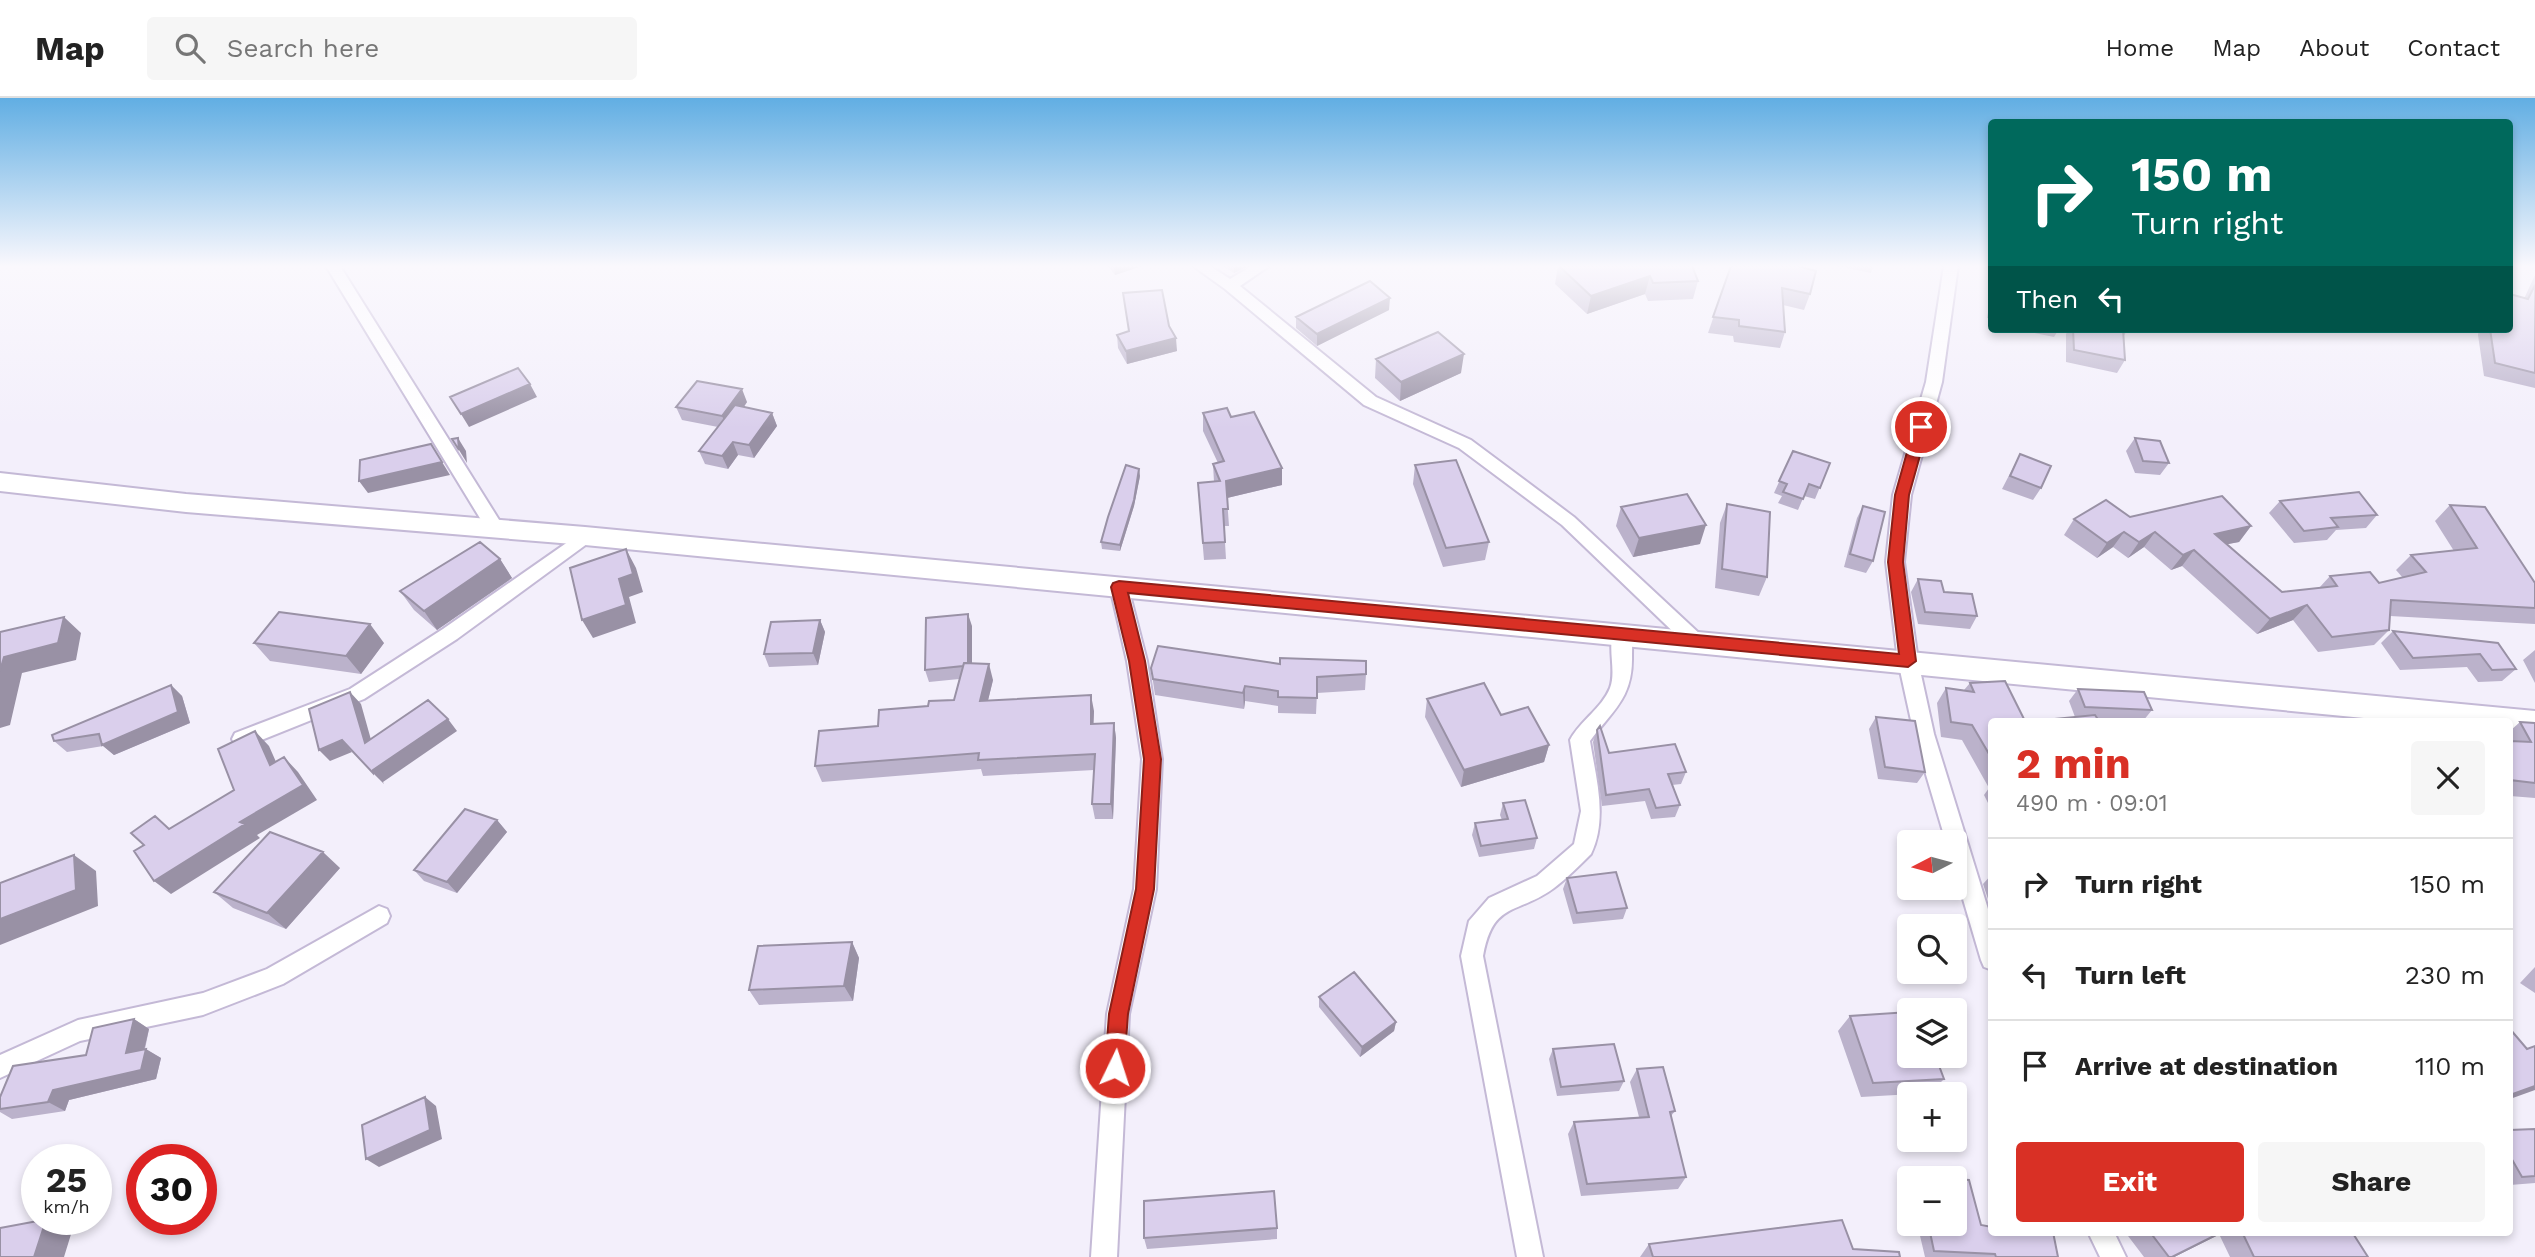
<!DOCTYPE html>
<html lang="en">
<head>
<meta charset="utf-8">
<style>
  :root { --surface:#fff; --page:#f6f6f6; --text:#222; --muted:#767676; --line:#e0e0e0; --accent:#d93025 }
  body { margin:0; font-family:"Work Sans",sans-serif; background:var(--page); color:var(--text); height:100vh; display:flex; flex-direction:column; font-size:26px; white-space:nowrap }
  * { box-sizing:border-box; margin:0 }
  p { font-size:23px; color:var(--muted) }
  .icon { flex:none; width:38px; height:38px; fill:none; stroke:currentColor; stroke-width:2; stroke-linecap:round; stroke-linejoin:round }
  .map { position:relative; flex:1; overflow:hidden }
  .sheet { position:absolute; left:1988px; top:620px; width:525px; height:518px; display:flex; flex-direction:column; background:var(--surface); border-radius:7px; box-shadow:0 4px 10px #0003 }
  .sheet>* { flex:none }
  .top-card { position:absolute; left:1988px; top:21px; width:525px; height:214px; border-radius:7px; box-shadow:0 4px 10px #0003; background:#00695c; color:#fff; overflow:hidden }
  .needle { width:46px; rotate:264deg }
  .buttons { position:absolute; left:1897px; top:732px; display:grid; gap:14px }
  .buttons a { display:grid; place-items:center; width:70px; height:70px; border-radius:7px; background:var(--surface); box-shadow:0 4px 10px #0003; font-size:35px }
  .speed { position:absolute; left:21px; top:1046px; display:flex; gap:14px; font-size:35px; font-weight:700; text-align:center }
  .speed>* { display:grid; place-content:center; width:91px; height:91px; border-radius:50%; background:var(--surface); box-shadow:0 4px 10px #0003; line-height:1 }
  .speed small { font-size:18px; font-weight:400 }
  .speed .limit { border:10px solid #d22; background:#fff; color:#111 }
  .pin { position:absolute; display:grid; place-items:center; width:60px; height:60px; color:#fff; margin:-30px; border:4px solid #fff; border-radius:50%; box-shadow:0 2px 7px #0007 }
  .me { position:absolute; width:77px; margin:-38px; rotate:4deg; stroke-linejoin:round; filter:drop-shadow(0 0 5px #0008) }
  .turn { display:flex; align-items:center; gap:24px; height:147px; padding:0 28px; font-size:32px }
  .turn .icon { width:91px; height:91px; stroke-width:2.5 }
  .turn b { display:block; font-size:49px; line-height:60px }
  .then { display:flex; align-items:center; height:66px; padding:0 28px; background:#0003; gap:14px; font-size:26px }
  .round { display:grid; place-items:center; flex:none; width:74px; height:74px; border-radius:7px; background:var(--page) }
  .headline { display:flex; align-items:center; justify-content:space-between; height:119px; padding:0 28px }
  h1 { font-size:42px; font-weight:700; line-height:52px; color:var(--accent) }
  .cta { display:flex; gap:14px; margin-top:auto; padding:14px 28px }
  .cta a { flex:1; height:80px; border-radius:7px; background:var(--accent); color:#fff; font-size:28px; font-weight:700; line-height:80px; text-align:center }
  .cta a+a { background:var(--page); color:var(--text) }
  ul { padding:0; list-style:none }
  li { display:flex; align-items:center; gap:21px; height:91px; padding:0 28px; border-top:2px solid var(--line) }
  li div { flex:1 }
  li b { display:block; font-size:26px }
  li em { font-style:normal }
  header { display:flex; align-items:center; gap:42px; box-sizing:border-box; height:98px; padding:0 35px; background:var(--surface); border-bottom:2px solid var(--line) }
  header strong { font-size:33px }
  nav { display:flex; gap:38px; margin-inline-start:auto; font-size:24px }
  .search { width:490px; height:63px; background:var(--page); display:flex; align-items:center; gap:18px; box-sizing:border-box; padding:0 24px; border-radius:7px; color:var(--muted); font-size:26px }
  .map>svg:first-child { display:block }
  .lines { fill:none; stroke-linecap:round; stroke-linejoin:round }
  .street-casing { stroke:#c4b9d6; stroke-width:4 }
  .secondary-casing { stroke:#c4b9d6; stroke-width:4 }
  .street { fill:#fff; fill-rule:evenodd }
  .secondary { fill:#fff; fill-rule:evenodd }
  .wall { fill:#bbb2cb }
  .shaded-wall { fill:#9991a5 }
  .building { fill:#dacfec; stroke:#9991a5; stroke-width:2 }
  .route { fill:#d93025; stroke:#8d1f18; stroke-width:2 }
</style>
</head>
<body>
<header>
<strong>Map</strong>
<div class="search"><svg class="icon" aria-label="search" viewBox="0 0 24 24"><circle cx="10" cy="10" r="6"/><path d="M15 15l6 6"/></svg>Search here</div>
<nav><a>Home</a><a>Map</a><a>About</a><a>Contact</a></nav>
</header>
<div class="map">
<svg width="2535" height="1159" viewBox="0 0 2535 1159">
  <rect width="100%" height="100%" fill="#f3effb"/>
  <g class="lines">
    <g class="street-casing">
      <path id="street" d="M326 168H340L501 425 504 430 501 435H489Z
        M1193 168H1210L1230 181 1252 168H1269L1240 188 1376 299 1471 342 1574 419 1702 538 1704 543 1702 548 1695 550 1688 548 1562 427 1459 350 1364 307 1225 191Z
        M1944 168H1958L1942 284 1911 397 1904 464 1918 563 1934 636 1992 824V872L1984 869 1981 862 1955 774V744H1946L1914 636 1898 563 1886 464 1893 397 1926 284Z
        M585 432 591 433 594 438 591 443 457 541 364 601 249 647 242 649 235 647 232 641 235 635 350 591 443 531Z
        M1119 482 1125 484 1128 489 1147 563 1162 661 1156 791 1129 916 1117 1159H1091L1107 916 1134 791 1142 661 1127 563 1110 489 1113 484Z
        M1622 529 1629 531C1633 539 1632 549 1632 558 1633 600 1613 612 1590 643 1596 680 1608 721 1591 756 1579 768 1567 780 1554 790 1518 817 1493 802 1483 858L1543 1159H1517L1461 858 1469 823 1489 800 1537 778 1574 746 1581 713 1570 642C1580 623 1602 610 1610 590 1617 572 1606 548 1615 531Z
        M379 808 387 811 390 818 387 825 283 886 203 917 80 943 0 980V957L78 922 203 895 267 871Z
        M2088 1134H2114L2126 1159H2100Z"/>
    </g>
    <g class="secondary-casing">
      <path id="secondary" d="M0 375 186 396 585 429 2535 613V637L2510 634V623H2395L585 447 186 414 0 393Z"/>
    </g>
    <use href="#street" class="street"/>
    <use href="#secondary" class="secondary"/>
  </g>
  <path class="wall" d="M1108 168H1142L1115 177Z
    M1223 168H1248L1234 175Z
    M1558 168 1698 183 1693 201 1648 203 1645 196 1587 216 1555 186Z
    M1731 168 1810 196 1804 212 1783 207 1785 234 1780 250 1734 244 1733 238 1708 235Z
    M1837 168H1873L1871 175Z
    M2535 177V290L2484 278 2478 237 2479 231H2510Z
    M1992 189V221L1987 220Z
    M1123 195 1169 228 1177 253 1127 266 1118 250 1117 237 1129 234Z
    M1389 212 1317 248 1296 230V219Z
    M2024 231H2059L2054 239 2024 233Z
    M2069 231H2128L2123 239 2125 262 2117 275 2066 264V236Z
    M1376 261 1461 275 1400 303 1375 280Z
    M747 304 744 309 772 315 777 328 754 360 738 357 728 371 705 366 699 353 718 329 682 322 676 309Z
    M1203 315 1231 319 1282 370V387L1227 400 1229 428H1224L1226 461 1204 462 1199 402 1214 384 1213 366 1218 365 1203 333Z
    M2135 340 2169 365 2160 377 2135 375 2126 353Z
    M1793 353 1830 365 1815 401 1804 398 1798 412 1778 405 1782 398 1774 395Z
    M2020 356 2041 390 2033 402 2002 391Z
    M1415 367 1489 444 1485 462 1443 469 1413 386Z
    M1140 378 1134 408 1120 453 1102 451 1101 444Z
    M2280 403 2377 417 2366 430 2336 432 2327 442 2294 445 2269 415Z
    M1727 406 1767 479 1759 498 1715 490 1720 425Z
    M2450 407 2535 485V526L2390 518 2389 532 2374 547 2318 554 2293 522 2257 536 2182 468 2171 472 2144 449 2128 460 2113 449 2097 460 2064 437 2074 421 2130 419 2251 428 2239 444 2227 446 2282 494 2319 490 2330 478 2379 485 2403 480 2396 472 2411 457 2454 453 2435 423Z
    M1863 408 1873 463 1866 475 1844 469 1857 420Z
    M1621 409 1700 446 1633 459 1616 428Z
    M500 461 512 480 437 532 414 512 400 493Z
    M1918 481 1944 494 1977 518 1970 531 1918 526 1911 494Z
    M820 522 825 534 818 567 769 569 764 556Z
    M972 528V565L993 582 988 602 1094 613 1093 626 1114 625 1116 640 1113 721H1095L1092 706 1094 672 983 678 981 671 822 684 815 668 878 628 928 608 954 602 959 581 929 584 925 572Z
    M2393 533 2498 545 2516 571 2502 583 2478 584 2467 569 2400 572 2381 545Z
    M254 545H384L361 576 270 563Z
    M2535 552V585L2523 562Z
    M1280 566 1366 576 1365 592 1317 595 1316 616 1278 615V608L1245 603 1244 611 1155 597 1151 570Z
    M1970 585 1992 623V713L1984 697 1989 690 1962 642 1941 639 1937 605 1946 590 1964 592Z
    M171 587 182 598 190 625 114 657 103 648 67 654 54 643Z
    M2078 591 2152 612 2143 623 2098 622 2075 619 2069 603Z
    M1427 601 1501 617 1549 647 1544 664 1461 689 1425 619Z
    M1876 619 1925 674 1917 685 1878 681 1869 631Z
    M2520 624 2535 625V700L2510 698V633Z
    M1597 632 1609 655 1686 674 1681 686 1672 687 1680 707 1675 719 1651 721 1645 703 1602 708 1593 644Z
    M1503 705 1537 740 1534 751 1479 759 1472 737 1475 725 1502 722 1500 717Z
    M497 722 507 734 457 795 424 783 414 772Z
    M340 770 286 831 233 810 214 794Z
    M1992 776V813L1983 786Z
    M1567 780 1627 810 1623 821 1573 826 1563 791Z
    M852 844 859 860 853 903 759 907 749 892Z
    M2535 869V895L2520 885Z
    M1319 899 1396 924 1394 933 1360 959 1319 909Z
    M1850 918 1944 981 1930 995 1861 999 1838 933Z
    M134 921 149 931 145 951 161 960 156 981 69 1002 65 1013 12 1021 0 1014V999L86 957Z
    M1553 951 1624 983 1619 993 1557 998 1549 961Z
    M1637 971 1675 1013 1671 1018 1686 1079 1678 1091 1581 1098 1568 1036 1574 1024 1639 1019 1630 984Z
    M2535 1031V1085L2510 1087V1032Z
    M1917 1125H1955L1981 1127 2058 1159H1925Z
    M1277 1130V1141L1147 1151 1144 1140Z
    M2125 1134H2352L2368 1159H2230L2219 1136 2174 1159H2144Z
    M1649 1146 1853 1151 1900 1159H1640Z"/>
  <path class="shaded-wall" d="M1114 168H1142L1115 177Z
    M1234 168H1248L1234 175Z
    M1650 178 1645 196 1587 216 1591 198Z
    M1390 200 1389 212 1317 248V236Z
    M1176 240 1177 253 1127 266 1126 253Z
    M1464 256 1461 275 1400 303 1401 284Z
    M530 286 537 299 469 329 461 316Z
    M742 291 747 304 728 331 722 318Z
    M772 315 777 328 754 360 749 347Z
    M458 340 466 353 467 365 459 352Z
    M733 344 738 357 728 371 722 358Z
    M431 346 450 377 368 395 359 383Z
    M1282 370V387L1227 400 1226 383Z
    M1139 371 1140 378 1134 408 1120 453V447Z
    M1706 427 1700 446 1633 459 1639 440Z
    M2251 428 2239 444 2203 451 2215 436Z
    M2124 434 2113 449 2097 460 2107 445Z
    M2155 434 2144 449 2128 460 2139 444Z
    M626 451 636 470 643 494 629 499 636 525 593 540 582 522 619 481Z
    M2194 452 2182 468 2171 472 2183 457Z
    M500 461 512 480 437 532 424 513Z
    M2307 507 2293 522 2257 536 2270 521Z
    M968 516 972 528V579L968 567Z
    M64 519 81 535 76 562 22 575 10 627 0 630V573L4 559Z
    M820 522 825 534 818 567 813 555Z
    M370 526 384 545 361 576 346 558Z
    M989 566 993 582 984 619 980 603Z
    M171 587 182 598 190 625 114 657 102 647Z
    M1245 588V603L1244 611 1243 595Z
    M350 594 361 606 375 656 365 645Z
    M1091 597 1094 613 1093 641 1091 626Z
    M448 621 457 633 383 684 384 686 373 675V672Z
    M1114 625 1116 640 1113 721 1111 706Z
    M255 633 269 648 284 682 270 667Z
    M342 642 352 654 330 663 319 652Z
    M1549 647 1544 664 1461 689 1464 672Z
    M284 659 298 674 317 702 257 737 260 740 171 796 154 783 240 724Z
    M497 722 507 734 457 795 447 784Z
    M323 754 340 770 286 831 267 815Z
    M74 757 96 773 98 808 0 847V821Z
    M852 844 859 860 853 903 844 888Z
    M134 921 149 931 141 965 126 955Z
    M1396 924 1394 933 1360 959 1362 949Z
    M146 951 161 960 156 981 69 1002 65 1013 48 1004 53 992Z
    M2535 988V992L2510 1001V997Z
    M425 999 436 1008 442 1041 379 1069 366 1061Z
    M46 1122 72 1133 64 1159H34Z
    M2222 1134H2224L2174 1159H2172Z"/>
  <path class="building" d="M1559 168H1692L1698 183 1653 185 1650 178 1591 198Z
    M1731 168H1797L1816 173 1810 196 1782 190 1785 234 1739 228V222L1713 219Z
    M1370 183 1390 200 1317 236 1296 219Z
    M2535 187V275L2495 265 2490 231H2510V196L2528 201Z
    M1162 192 1169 228 1176 240 1126 253 1117 237 1129 233 1123 195Z
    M2073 231H2123L2125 262 2074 252Z
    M1438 234 1464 256 1401 284 1376 261Z
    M518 270 530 286 461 316 450 299Z
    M697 283 742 291 722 318 676 309Z
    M735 307 772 315 749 347 733 344 722 358 699 353Z
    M1227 310 1231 319 1254 314 1282 370 1226 383 1228 411H1223L1225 444 1203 445 1198 385 1220 383 1213 366 1224 363 1203 315Z
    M458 340 459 352 452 341Z
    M2135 340 2160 343 2169 365 2143 363Z
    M431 346 442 364 359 383 360 362Z
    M1793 353 1830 365 1820 390 1809 386 1803 401 1783 394 1787 386 1779 383Z
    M2020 356 2051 368 2041 390 2010 378Z
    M1456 362 1489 444 1446 450 1415 367Z
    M1126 367 1139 371 1134 402 1120 447 1101 444 1108 419Z
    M2359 394 2377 417 2331 420 2338 429 2304 433 2280 403Z
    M1687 396 1706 427 1639 440 1621 409Z
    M2222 398 2251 428 2215 436 2282 494 2337 488 2330 478 2370 474 2379 485 2426 474 2411 457 2477 450 2450 407 2485 409 2535 485V510L2391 502 2389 532 2332 539 2307 507 2270 521 2194 452 2183 457 2155 434 2139 444 2124 434 2107 445 2074 421 2106 402 2130 419Z
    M1727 406 1770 414 1767 479 1722 471Z
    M1863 408 1885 414 1873 463 1850 456Z
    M480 444 500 461 424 513 400 493Z
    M626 451 633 476 619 481 626 507 582 522 570 470Z
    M1918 481 1941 483 1944 494 1972 496 1977 518 1925 514Z
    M279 514 370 526 346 558 254 545Z
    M968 516V565H964L963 568 925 572 926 520Z
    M64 519 58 545 4 559 0 573V534Z
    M820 522 813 555 764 556 771 524Z
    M2393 533 2498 545 2516 571 2492 572 2480 556 2413 560Z
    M1158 548 1280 566V560L1366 563V576L1317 579V600L1278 599V593L1245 588 1243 595 1153 581 1151 570Z
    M964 565 989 566 980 603 1091 597V626L1114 625 1111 706H1092L1095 656 978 662 979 655 815 668 819 633 878 628 879 612 928 608 929 603 954 602Z
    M2005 583 2025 623H1992V661L1972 627 1951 624 1946 590 1974 594 1970 585Z
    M1484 585 1501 617 1528 609 1549 647 1464 672 1427 601Z
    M171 587 178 614 102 647 99 636 54 643 52 637Z
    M2078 591 2144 594 2152 612 2085 609Z
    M350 594 365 645 428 602 448 621 373 672V675L342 642 319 652 309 611Z
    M2095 617 2099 623H2034Z
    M1876 619 1915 623 1925 674 1885 669Z
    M2520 624 2535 625V685L2510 682V643L2531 644Z
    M1600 628 1609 655 1675 646 1686 674 1668 676 1680 707 1656 710 1649 691 1606 697 1597 632Z
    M255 633 270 667 284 659 303 687 240 724 245 726 154 783 134 753 144 747 131 735 155 718 169 731 234 692 218 651Z
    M1525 702 1537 740 1481 748 1475 725 1508 721 1503 705Z
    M465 711 497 722 447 784 414 772Z
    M270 734 323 754 267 815 214 794Z
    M74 757 76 792 0 821V785Z
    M1616 774 1627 810 1577 815 1567 780Z
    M852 844 844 888 749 892 758 848Z
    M1354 874 1396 924 1362 949 1319 899Z
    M1909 914V957H1935L1944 981 1873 985 1850 918Z
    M134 921 126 955 146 951 141 972 53 992 48 1004 0 1011V999L13 968 86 957 93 930Z
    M2510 931 2527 951 2535 948V988L2510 997Z
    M1614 946 1624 983 1561 989 1553 951Z
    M1663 969 1675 1013 1670 1014 1686 1079 1587 1086 1574 1024 1649 1019 1637 971Z
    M425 999 430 1032 366 1061 362 1027Z
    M2535 1031V1078L2522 1079 2510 1058V1032Z
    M1955 1081 1969 1082 1981 1127 1992 1129V1134H2053L2058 1159H1996L1995 1156 1934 1153 1928 1125H1955Z
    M1274 1093 1277 1130 1144 1140V1103Z
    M43 1122H46L34 1159H0V1130Z
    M1842 1122 1853 1151 1899 1154 1900 1159H1653L1649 1146Z
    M2150 1134H2222L2172 1159H2169Z
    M2242 1134H2352L2368 1159H2254Z"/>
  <linearGradient id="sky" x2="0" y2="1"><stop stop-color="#61aee3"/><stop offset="0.51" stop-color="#faf8fd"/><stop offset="1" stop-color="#faf8fd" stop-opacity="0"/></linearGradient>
  <rect width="2535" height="330" fill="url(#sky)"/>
  <path class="route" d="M1921 324 1928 329 1909 397 1903 464 1916 563 1908 569 1128 495 1145 563 1161 661 1154 791 1128 916 1124 970 1122 977 1115 979 1108 977 1105 970 1109 916 1136 791 1144 661 1129 563 1111 489 1113 485 1119 483 1899 556 1888 464 1895 397 1914 329Z"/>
</svg>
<div class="buttons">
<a><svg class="needle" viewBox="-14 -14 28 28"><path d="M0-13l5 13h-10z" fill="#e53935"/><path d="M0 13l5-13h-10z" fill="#767676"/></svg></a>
<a><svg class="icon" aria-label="search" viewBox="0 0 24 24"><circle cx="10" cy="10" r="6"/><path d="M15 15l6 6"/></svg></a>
<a><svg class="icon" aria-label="layers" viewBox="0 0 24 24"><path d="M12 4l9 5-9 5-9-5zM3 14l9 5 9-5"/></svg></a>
<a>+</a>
<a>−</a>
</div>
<div class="speed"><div>25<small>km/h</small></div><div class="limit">30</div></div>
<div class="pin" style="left:1921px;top:329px;background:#d93025"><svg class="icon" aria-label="arrive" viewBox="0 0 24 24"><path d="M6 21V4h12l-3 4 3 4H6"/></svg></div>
<svg class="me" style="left:1115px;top:970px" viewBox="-20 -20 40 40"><circle r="17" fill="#d93025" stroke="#fff" stroke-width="3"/><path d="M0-11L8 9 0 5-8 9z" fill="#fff"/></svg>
<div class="top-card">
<div class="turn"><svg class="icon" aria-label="right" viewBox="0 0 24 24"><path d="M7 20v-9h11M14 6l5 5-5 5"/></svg><div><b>150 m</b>Turn right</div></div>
<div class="then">Then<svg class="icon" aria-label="left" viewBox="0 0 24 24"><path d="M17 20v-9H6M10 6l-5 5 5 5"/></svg></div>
</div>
<section class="sheet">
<div class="headline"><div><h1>2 min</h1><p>490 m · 09:01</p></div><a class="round"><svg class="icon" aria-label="close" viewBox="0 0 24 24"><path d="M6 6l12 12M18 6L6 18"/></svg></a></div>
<ul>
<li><svg class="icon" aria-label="right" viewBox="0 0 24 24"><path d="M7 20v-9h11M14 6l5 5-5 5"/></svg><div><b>Turn right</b></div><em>150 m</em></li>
<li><svg class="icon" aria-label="left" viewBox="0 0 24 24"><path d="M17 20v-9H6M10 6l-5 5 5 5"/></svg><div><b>Turn left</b></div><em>230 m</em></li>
<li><svg class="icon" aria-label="arrive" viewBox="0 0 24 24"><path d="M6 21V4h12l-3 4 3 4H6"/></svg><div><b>Arrive at destination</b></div><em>110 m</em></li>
</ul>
<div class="cta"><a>Exit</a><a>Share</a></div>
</section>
</div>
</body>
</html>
